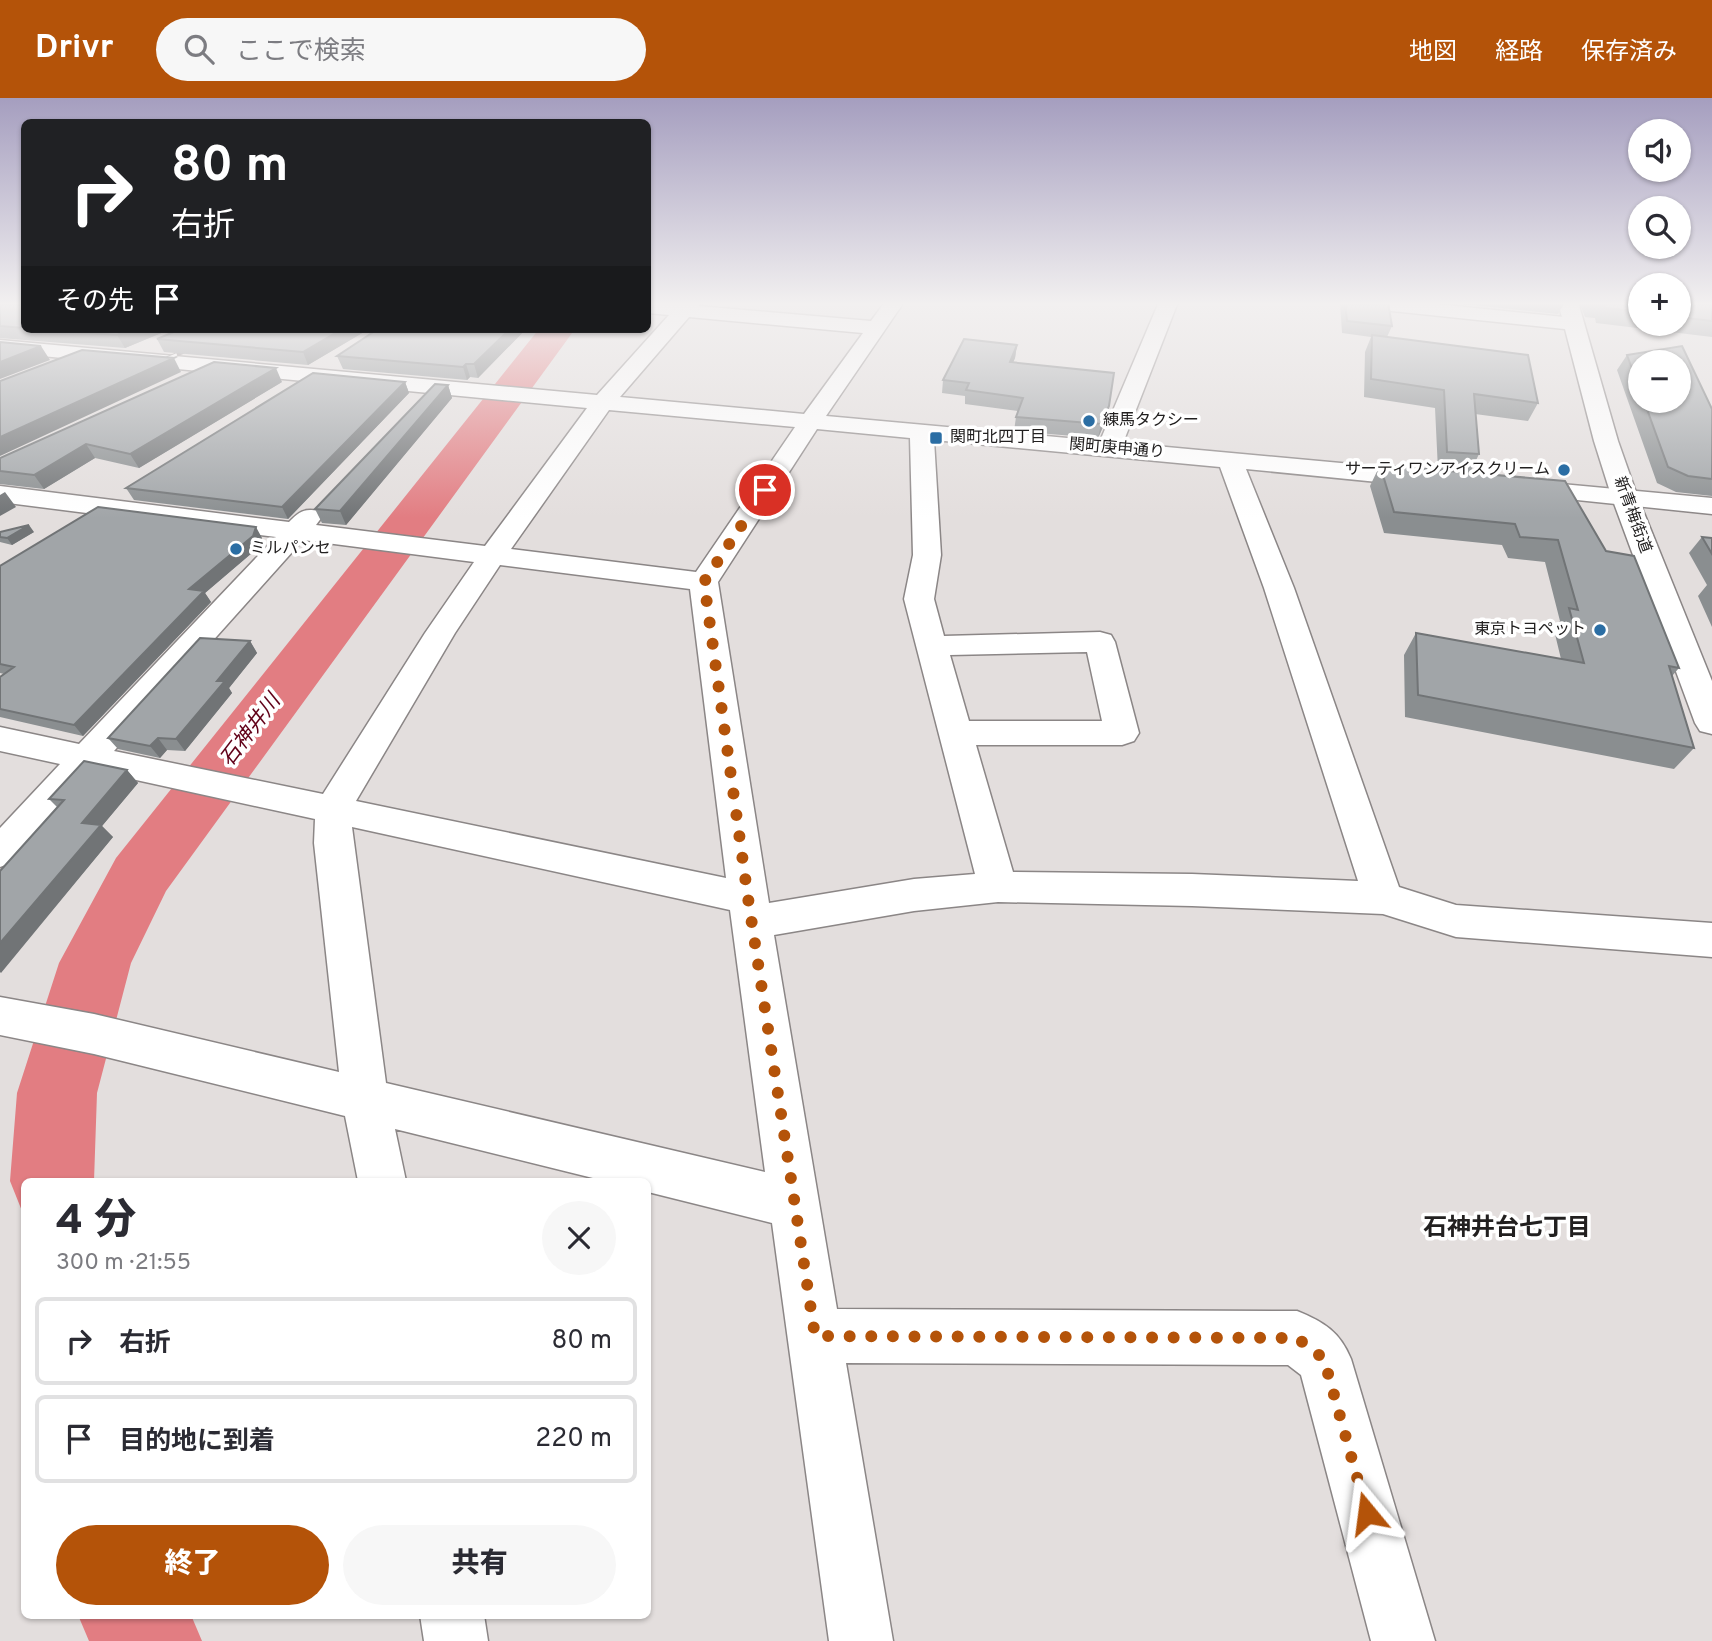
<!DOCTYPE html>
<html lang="ja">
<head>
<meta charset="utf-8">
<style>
  :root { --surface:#fff; --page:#f7f7f7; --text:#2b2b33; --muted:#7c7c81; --line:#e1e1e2; --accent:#b45309 }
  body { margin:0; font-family:Overpass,"Noto Sans JP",sans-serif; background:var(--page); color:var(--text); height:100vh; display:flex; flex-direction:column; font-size:26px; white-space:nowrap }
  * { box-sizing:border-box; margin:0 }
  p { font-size:23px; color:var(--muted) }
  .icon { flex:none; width:38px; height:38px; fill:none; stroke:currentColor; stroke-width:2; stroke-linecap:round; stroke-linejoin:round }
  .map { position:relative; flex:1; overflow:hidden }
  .panel { position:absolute; left:21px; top:1080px; width:630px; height:441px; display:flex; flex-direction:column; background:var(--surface); border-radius:10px; box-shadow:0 2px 5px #0004 }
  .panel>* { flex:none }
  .guide { position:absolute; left:21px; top:21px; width:630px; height:214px; border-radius:10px; box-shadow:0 2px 5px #0004; background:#202124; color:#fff; overflow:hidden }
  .buttons { position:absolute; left:1628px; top:21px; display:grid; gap:14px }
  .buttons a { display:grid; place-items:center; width:63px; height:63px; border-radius:50%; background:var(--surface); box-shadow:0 2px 5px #0004; font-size:35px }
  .pin { position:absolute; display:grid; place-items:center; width:60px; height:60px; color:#fff; margin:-30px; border:4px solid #fff; border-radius:50%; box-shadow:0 2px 7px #0007 }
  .me { position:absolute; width:77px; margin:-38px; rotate:344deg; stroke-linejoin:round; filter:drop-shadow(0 0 5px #0008) }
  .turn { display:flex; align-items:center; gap:24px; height:147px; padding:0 35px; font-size:32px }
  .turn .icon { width:91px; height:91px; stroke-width:2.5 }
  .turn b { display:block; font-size:49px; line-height:60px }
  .then { display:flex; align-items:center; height:66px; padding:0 35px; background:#0003; gap:14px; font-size:26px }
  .round { display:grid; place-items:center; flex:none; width:74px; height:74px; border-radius:37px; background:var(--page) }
  .overview { display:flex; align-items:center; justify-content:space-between; height:119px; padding:0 35px }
  h1 { font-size:42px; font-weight:800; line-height:52px }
  .button { display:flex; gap:14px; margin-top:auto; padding:14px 35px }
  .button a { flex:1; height:80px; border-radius:42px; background:var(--accent); color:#fff; font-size:28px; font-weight:800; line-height:80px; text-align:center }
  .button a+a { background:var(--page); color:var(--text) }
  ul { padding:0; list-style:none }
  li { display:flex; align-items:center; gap:21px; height:88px; margin:0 14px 10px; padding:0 21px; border:4px solid var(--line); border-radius:10px }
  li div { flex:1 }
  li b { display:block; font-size:26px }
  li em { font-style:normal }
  header { display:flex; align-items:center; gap:42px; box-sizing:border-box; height:98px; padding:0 35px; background:var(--accent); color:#fff }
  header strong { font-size:33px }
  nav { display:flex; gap:38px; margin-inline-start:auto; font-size:24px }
  .search { width:490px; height:63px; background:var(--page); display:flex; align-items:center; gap:18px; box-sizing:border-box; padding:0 24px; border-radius:38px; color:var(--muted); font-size:26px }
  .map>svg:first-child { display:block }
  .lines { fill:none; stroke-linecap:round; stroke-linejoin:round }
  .river { fill:#e27d82; fill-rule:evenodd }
  .minor-casing { stroke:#8b8686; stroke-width:3 }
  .major-casing { stroke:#8b8686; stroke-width:3 }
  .minor { fill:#fff; fill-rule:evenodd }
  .major { fill:#fff; fill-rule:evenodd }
  .rail-casing { stroke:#817d7d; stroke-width:4.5 }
  .rail { stroke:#fff; stroke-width:2.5; stroke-dasharray:9; stroke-linecap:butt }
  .wall { fill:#8a8e90; fill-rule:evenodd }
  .shaded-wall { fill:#717476 }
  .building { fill:#a1a5a8; stroke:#717476; stroke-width:2 }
  .route { stroke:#b45309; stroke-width:12; stroke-dasharray:0 21.6 }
  .poi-dot { fill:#2b6ea4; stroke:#fff; stroke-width:2.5 }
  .labels { text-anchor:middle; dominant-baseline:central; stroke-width:7; stroke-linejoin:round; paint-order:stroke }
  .far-poi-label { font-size:16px; fill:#222020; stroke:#fff; text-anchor:start }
  .far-street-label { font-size:16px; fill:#222020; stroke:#fff }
  .water-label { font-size:21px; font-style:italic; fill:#610118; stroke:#fff }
  .near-neighbourhood-label { font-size:24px; font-weight:bold; fill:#222020; stroke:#fff }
</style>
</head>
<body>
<header>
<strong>Drivr</strong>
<div class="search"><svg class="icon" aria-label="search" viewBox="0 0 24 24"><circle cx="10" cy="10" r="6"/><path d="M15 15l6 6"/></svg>ここで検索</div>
<nav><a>地図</a><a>経路</a><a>保存済み</a></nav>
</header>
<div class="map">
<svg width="1712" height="1543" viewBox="0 0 1712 1543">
  <rect width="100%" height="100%" fill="#e3dedd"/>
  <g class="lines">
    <path class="river" d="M539 231H575L166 793 131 865 97 995 94 1083H24V1114L22 1113 10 1083 17 995 59 865 116 760Z
      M78 1517H191L202 1543H89Z"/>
    <g class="minor-casing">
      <path id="minor" d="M648 204 679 206 700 204 698 208 871 223 885 204H904L826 318 1100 343 1159 204H1178L1123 345 1428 373 1437 376 1441 381 1437 386 1428 389 1246 371 1294 490 1399 789 1456 807 1712 825V859L1456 839 1383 816 1192 808 998 804 914 813 774 837 837 1211 1297 1213C1324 1224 1340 1234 1351 1261L1435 1543H1371L1301 1277 1288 1267 846 1265 893 1543H829L772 1125 648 1094V1083H605L395 1031 406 1083H358L345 1018 94 956 0 937V899L94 916 339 974 314 745 315 721 95 673 13 764 0 769V730L60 666 0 653V629L79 646 276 439 0 404V388L289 424C299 414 304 410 318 413L322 419 316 427 485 448 587 310 0 254V242L597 297 669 217 648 215ZM689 219 863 235 804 316 620 299ZM609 312 795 329 696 474 511 451ZM817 331 910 340 913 457 904 501 975 776 914 781 769 805 718 484ZM934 342 1220 369 1264 490 1358 783 1192 776 1013 774 976 647H1122L1134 643 1139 635 1115 544 1111 537 1100 534 944 538 934 501 941 457ZM303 442 474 464 425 535 323 696 114 653ZM500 467 690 491 726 780 356 703 455 535ZM1087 554 1102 623H969L950 557ZM352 729 730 812 765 1074 386 985Z
        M1353 204H1416L1574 220 1581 222 1584 226 1581 230 1574 232 1363 210Z
        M1519 382 1712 400V416L1510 395 1506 390 1510 385Z
        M420 1517H484L488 1543H424Z"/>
    </g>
    <g class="major-casing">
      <path id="major" d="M1558 204H1578L1618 343 1638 400 1712 583V636L1700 633 1695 625 1612 400 1594 343Z"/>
    </g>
    <use href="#minor" class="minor"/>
    <use href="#major" class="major"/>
    <g class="rail-casing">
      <path id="rail" d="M152 267 236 231"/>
    </g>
    <use href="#rail" class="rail"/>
  </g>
  <path class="wall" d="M0 204H24V231H171L125 250 0 240Z
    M1340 204H1388L1392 228 1387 239 1538 305 1528 323 1475 316 1479 356 1470 375 1606 453 1679 570 1672 578 1694 650 1674 671 1405 619 1404 557 1416 535 1561 561 1554 532 1560 523 1545 464 1508 460 1502 447 1384 435 1370 388 1380 367 1438 372 1435 310 1364 299 1365 254 1371 239 1342 235Z
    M1443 204H1565L1558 216Z
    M1579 204H1640V226H1678V204H1712V239L1596 225 1595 220 1585 219Z
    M369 231 308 267 164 254 157 241Z
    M526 231 478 280 470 279 467 282 343 271 337 258Z
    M1017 247 1015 260 1013 264 1106 322 1098 340 1014 333 1016 319 1018 313 965 306V298L942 295 943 282Z
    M1682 248 1712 311V398L1676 394 1657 385 1617 272 1627 257ZM1640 264H1678V303H1640Z
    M282 284 139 370 95 360 44 391 0 386V360Z
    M405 284 409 295 288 421 134 402 126 390Z
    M448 287 452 300 346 427 322 425 315 411Z
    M0 434H34L12 447 0 444Z
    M1702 439 1712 440V529L1698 498 1707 487 1689 455Z
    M262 440 259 449 205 495 211 504 83 638 0 619V579L4 576 0 575V468Z
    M250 543 257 555 229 590 232 595 185 653 167 652 160 660 118 651 108 640Z
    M127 672 138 685 102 728 113 739 0 874V773L57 709 49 701Z"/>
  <path class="shaded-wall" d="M133 231H171L125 250 117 237Z
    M342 231H369L308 267 303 254Z
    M510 231H526L478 280 474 266Z
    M1017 247 1015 260 1008 277 1010 264Z
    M41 248 50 262 0 281V264Z
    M174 260 181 274 0 358V339Z
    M466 266 470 279 467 282 463 269Z
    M276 270 282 284 139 370 130 356Z
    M405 284 409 295 288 421 282 409Z
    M448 287 452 300 346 427 340 413Z
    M1109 308 1106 322 1098 340 1101 326Z
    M86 346 95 360 44 391 34 377Z
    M5 394 16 409 0 418V397Z
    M29 427 34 434 12 447 7 440Z
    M256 429 262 440 259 449 205 495 211 504 83 638 74 627 189 491Z
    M250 543 257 555 229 590 232 595 185 653 176 641 217 583Z
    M158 640 167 652 160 660 150 648Z
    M127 672 138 685 102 728 113 739 1 875 0 874V845L82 725Z"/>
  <path class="building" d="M0 204H24V230L0 228Z
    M1345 204H1388L1392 228 1347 223Z
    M1593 204H1640V214L1605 210 1603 206Z
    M1678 204H1712V223L1678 219Z
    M38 231H133L117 237Z
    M181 231H342L303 254 157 241Z
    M378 231H510L474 266H466L463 269 337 258Z
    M1372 237 1528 257 1538 305 1474 296 1479 356 1447 354 1444 292 1371 281Z
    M964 241 1017 247 1010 264 1114 275 1109 308 1101 326 1016 319 1023 300 966 292 969 285 943 282Z
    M0 244 41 248 0 264Z
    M1682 248 1712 311V381L1688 378 1668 369 1644 303H1678V264H1640V292L1627 257Z
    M82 252 174 260 0 339V283Z
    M214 264 276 270 130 356 86 346 34 377 0 373V360Z
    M313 275 405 284 282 409 126 390Z
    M435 286 448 287 340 413 315 411Z
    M1380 367 1565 383 1606 453 1634 458 1679 570 1669 568 1694 650 1418 597 1416 535 1584 565 1569 510 1578 512 1558 442 1520 439 1515 426 1394 414Z
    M98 409 256 429 253 438 189 491 204 493 74 627 0 611V579L14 569 0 566V468Z
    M29 427 7 440 0 439V434Z
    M1702 439 1712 440V456Z
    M200 540 250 543 217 583H225L176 641 158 640 150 648 108 640Z
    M84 663 127 672 82 725 101 727 0 845V773L64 702 49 701Z"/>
  <linearGradient id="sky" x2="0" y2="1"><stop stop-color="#a59ebf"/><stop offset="0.49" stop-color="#f2f0f0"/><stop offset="1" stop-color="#f2f0f0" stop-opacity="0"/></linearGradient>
  <rect width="1712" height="420" fill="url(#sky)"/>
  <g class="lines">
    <path class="route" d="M765 392 704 484 748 800 815 1238 1297 1240 1324 1261 1367 1415"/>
  </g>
  <g class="poi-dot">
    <circle cx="1089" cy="323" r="7"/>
    <rect x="929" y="333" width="14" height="14" rx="3.5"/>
    <circle cx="1564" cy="372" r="7"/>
    <circle cx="236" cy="451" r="7"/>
    <circle cx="1600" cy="532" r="7"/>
  </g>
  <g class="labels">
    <g class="far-poi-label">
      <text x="1103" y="323">練馬タクシー</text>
      <text x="950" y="340">関町北四丁目</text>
      <text x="1550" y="372" text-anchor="end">サーティワンアイスクリーム</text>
      <text x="250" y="451">ミルパンセ</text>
      <text x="1586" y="532" text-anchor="end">東京トヨペット</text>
    </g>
    <g class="far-street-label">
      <text transform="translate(1117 351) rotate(5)">関町庚申通り</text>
      <text transform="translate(1632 417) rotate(70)">新青梅街道</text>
    </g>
    <g class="water-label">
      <text transform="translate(251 633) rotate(-53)">石神井川</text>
    </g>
    <g class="near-neighbourhood-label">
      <text x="1507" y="1131">石神井台七丁目</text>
    </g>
  </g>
</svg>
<div class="buttons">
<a><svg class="icon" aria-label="sound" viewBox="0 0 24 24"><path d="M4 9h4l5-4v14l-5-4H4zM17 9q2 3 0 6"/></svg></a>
<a><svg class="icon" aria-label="search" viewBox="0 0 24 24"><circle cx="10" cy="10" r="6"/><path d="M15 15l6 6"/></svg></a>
<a>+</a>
<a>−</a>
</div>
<div class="pin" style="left:765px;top:392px;background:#d93025"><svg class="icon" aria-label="arrive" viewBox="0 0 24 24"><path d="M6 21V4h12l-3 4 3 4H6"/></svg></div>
<svg class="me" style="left:1367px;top:1415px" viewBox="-20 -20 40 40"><path d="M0-17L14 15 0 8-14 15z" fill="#b45309" stroke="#fff" stroke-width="4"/></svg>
<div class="guide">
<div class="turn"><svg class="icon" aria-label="right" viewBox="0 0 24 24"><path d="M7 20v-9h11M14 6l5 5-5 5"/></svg><div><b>80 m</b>右折</div></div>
<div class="then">その先<svg class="icon" aria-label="arrive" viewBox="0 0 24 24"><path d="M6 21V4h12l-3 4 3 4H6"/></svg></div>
</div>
<section class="panel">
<div class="overview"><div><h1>4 分</h1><p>300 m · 21:55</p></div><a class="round"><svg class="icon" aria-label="close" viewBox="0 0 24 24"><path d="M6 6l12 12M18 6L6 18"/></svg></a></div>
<ul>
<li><svg class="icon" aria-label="right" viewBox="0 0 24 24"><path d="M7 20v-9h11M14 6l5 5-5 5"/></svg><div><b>右折</b></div><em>80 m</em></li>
<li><svg class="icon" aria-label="arrive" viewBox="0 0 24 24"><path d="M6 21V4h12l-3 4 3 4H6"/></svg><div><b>目的地に到着</b></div><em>220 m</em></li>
</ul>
<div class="button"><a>終了</a><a>共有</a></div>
</section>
</div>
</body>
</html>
